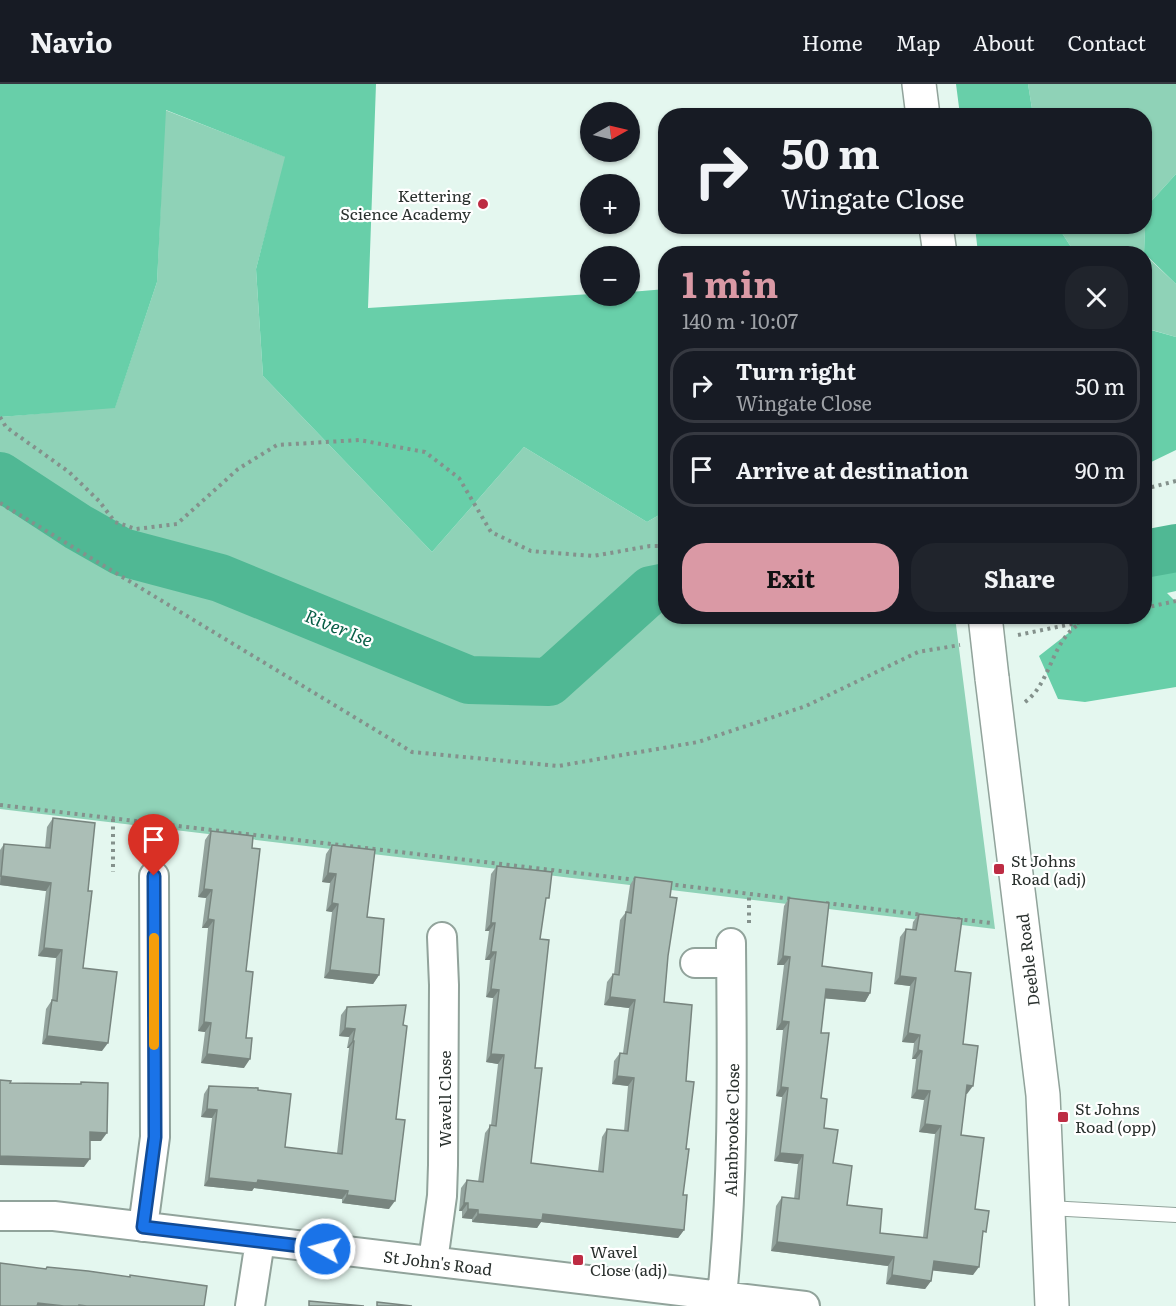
<!DOCTYPE html>
<html lang="en">
<head>
<meta charset="utf-8">
<style>
  :root { --surface:#171b24; --page:#20242c; --text:#f1f3f6; --muted:#9ea1a6; --line:#363941; --accent:#da99a5 }
  body { margin:0; font-family:Literata,serif; background:var(--page); color:var(--text); height:100vh; display:flex; flex-direction:column; font-size:22px; white-space:nowrap }
  * { box-sizing:border-box; margin:0 }
  p { font-size:20px; color:var(--muted) }
  .icon { flex:none; width:33px; height:33px; fill:none; stroke:currentColor; stroke-width:2; stroke-linecap:round; stroke-linejoin:round }
  .map { position:relative; flex:1; overflow:hidden }
  .side { position:absolute; left:658px; top:162px; width:494px; height:378px; display:flex; flex-direction:column; background:var(--surface); border-radius:24px; box-shadow:0 2px 4px #0004 }
  .side>* { flex:none }
  .banner { position:absolute; left:658px; top:24px; width:494px; height:126px; border-radius:24px; box-shadow:0 2px 4px #0004; background:#171b24; color:var(--text); overflow:hidden }
  .needle { width:39px; rotate:82deg }
  .fabs { position:absolute; left:580px; top:18px; display:grid; gap:12px }
  .fabs a { display:grid; place-items:center; width:60px; height:60px; border-radius:50%; background:var(--surface); box-shadow:0 2px 4px #0004; font-size:30px }
  .pin { position:absolute; display:grid; place-items:center; width:51px; height:51px; color:#fff; margin:-62px -26px; border-radius:50% 50% 50% 0; rotate:-45deg; box-shadow:0 0 6px #0007 }
  .pin .icon { rotate:45deg }
  .me { position:absolute; width:66px; margin:-33px; rotate:277deg; stroke-linejoin:round; filter:drop-shadow(0 0 4px #0008) }
  .turn { display:flex; align-items:center; gap:21px; height:126px; padding:0 24px; font-size:27px }
  .turn .icon { width:78px; height:78px; stroke-width:2.5 }
  .turn b { display:block; font-size:42px; line-height:51px }
  .round { display:grid; place-items:center; flex:none; width:63px; height:63px; border-radius:24px; background:var(--page) }
  .summary { display:flex; align-items:center; justify-content:space-between; height:102px; padding:0 24px }
  h1 { font-size:36px; font-weight:700; line-height:45px; color:var(--accent) }
  .button { display:flex; gap:12px; margin-top:auto; padding:12px 24px }
  .button a { flex:1; height:69px; border-radius:24px; background:var(--accent); color:#111; font-size:24px; font-weight:700; line-height:69px; text-align:center }
  .button a+a { background:var(--page); color:var(--text) }
  ul { padding:0; list-style:none }
  li { display:flex; align-items:center; gap:18px; height:75px; margin:0 12px 9px; padding:0 12px; border:3px solid var(--line); border-radius:24px }
  li div { flex:1 }
  li b { display:block; font-size:22px }
  li em { font-style:normal }
  header { display:flex; align-items:center; gap:36px; box-sizing:border-box; height:84px; padding:0 30px; background:var(--surface); border-bottom:2px solid var(--line) }
  header strong { font-size:28px }
  nav { display:flex; gap:33px; margin-inline-start:auto; font-size:21px }
  .map>svg:first-child { display:block }
  .green { fill:#8fd2b7 }
  .forest { fill:#68cfa9 }
  .lines { fill:none; stroke-linecap:round; stroke-linejoin:round }
  .river { stroke:#50b894; stroke-width:48 }
  .service-casing { stroke:#91a39b; stroke-width:16 }
  .minor-casing { stroke:#91a39b; stroke-width:32 }
  .tertiary-casing { stroke:#91a39b; stroke-width:36 }
  .path { stroke:#84918c; stroke-width:4; stroke-dasharray:3 4.5; stroke-linecap:butt }
  .service { stroke:#fff; stroke-width:14 }
  .minor { stroke:#fff; stroke-width:28 }
  .tertiary { stroke:#fff; stroke-width:33 }
  .tertiary-bridge-casing { stroke:#91a39b; stroke-width:36; stroke-linecap:butt }
  .tertiary-bridge { stroke:#fff; stroke-width:33 }
  .wall { fill:#93a39d }
  .shaded-wall { fill:#78857f }
  .building { fill:#abbeb6; stroke:#78857f; stroke-width:1.5 }
  .route-casing { stroke:#114b97; stroke-width:15 }
  .route { stroke:#1a73e8; stroke-width:10 }
  .slow { stroke:#f59e0b; stroke-width:10 }
  .poi-dot { fill:#bd2c43; stroke:#fff; stroke-width:2 }
  .labels { text-anchor:middle; dominant-baseline:central; stroke-width:4.5; stroke-linejoin:round; paint-order:stroke }
  .poi-label { font-size:16px; fill:#29302d; stroke:#fff; text-anchor:start }
  .street-label { font-size:16px; fill:#29302d; stroke:#fff }
  .water-label { font-size:18px; font-style:italic; fill:#085e46; stroke:#fff }
</style>
</head>
<body>
<header>
<strong>Navio</strong>
<nav><a>Home</a><a>Map</a><a>About</a><a>Contact</a></nav>
</header>
<div class="map">
<svg width="1176" height="1222" viewBox="0 0 1176 1222">
  <rect width="100%" height="100%" fill="#e4f7ef"/>
  <path class="green" d="M1028 0H1176V90L1146 123 1144 169H1075L1058 143 1144 142V32L1033 31Z
    M165 26 286 73 256 185 263 292 432 468 524 363 647 438 666 427V532L955 533 995 845 0 725V333L115 323 157 198Z
    M1144 170 1176 200V253L1145 244Z"/>
  <path class="forest" d="M0 0H376L368 224 591 210 630 212V208L666 205V427L647 438 524 363 432 468 263 292 256 185 285 73 166 26 157 198 115 324 0 333Z
    M956 0H1028L1033 31H960Z
    M1176 90V200L1144 169 1146 123Z
    M975 143H1058L1075 169H978Z
    M1144 244 1176 253V366L1145 381Z
    M1176 473V507L1167 509 1176 518V603L1085 618 1058 615 1039 572 1071 547V533L1144 532 1145 480Z"/>
  <g class="lines">
    <path class="river" d="M0 392 78 443 122 468 220 494 469 596 549 598 651 506 666 503
      M1144 470 1176 464"/>
    <g class="service-casing">
      <path id="service" d="M1049 1124 1176 1131"/>
    </g>
    <g class="minor-casing">
      <path id="minor" d="M695 879H731
        M0 1132H54L805 1222
        M143 1143 155 1053 154 792
        M433 1177 442 1112 443 1081 444 901 442 853
        M722 1212C734 1095 732 977 731 859
        M250 1222 260 1157"/>
    </g>
    <g class="tertiary-casing">
      <path id="tertiary" d="M919 0 923 32
        M936 142 940 170
        M992 594 1043 1011 1052 1222"/>
    </g>
    <path class="path" d="M0 333 6 343 69 388 99 417 115 438 136 445 177 440 238 385 277 361 359 356 425 368 459 394 491 448 531 467 593 472 650 462H666
      M1144 405 1176 397
      M0 419 412 668 558 682 698 658 806 622 918 568 960 561
      M1144 524 1176 517
      M1095 536 1108 532
      M1018 551 1096 535
      M1025 618C1051 599 1051 558 1079 540
      M0 721 637 796
      M113 735V788
      M152 739 153 765
      M668 800 792 815
      M826 819 923 831
      M957 835 991 839
      M749 839V810"/>
    <use href="#service" class="service"/>
    <use href="#minor" class="minor"/>
    <use href="#tertiary" class="tertiary"/>
    <g class="tertiary-bridge-casing">
      <path id="tertiary-bridge" d="M985 532 992 594"/>
    </g>
    <use href="#tertiary-bridge" class="tertiary-bridge"/>
  </g>
  <path class="wall" d="M53 734 88 807 83 884 102 967 42 960 46 925 52 916 56 874 38 872 46 807 0 801V766L4 760 45 764 47 743Z
    M211 747 246 887 244 984 201 979 205 948 198 947 208 844H202L206 814 198 813 205 756Z
    M332 761 367 833 379 891 373 900 324 894 332 828 326 827 330 799 322 798 326 770Z
    M497 782 545 820 540 855 531 1079 598 1087 602 1053 607 1045 624 1047 628 1002 612 1000 614 977 620 969H623L629 924 604 921 607 898 613 890H614L620 836 626 828 630 801 635 793 670 813 668 872 664 918 686 997V1065L683 1111 684 1146 678 1154 541 1138 537 1144 472 1138V1135L462 1134V1127H459L461 1104 467 1096 478 1098 485 1049 491 1041 498 980 486 978 493 914 486 913 490 876H485L489 847H485L491 790Z
    M789 814 822 882 870 909 865 918 825 914 821 949V1014L824 1044 833 1079 847 1121 880 1149 923 1153 935 1050 919 1048 924 1016 911 1014 916 975H912L914 959 902 958 910 902 894 900 900 853 906 845 912 846 913 838 919 830 955 887 967 1010H966L961 1051 975 1125 982 1154 973 1191 933 1186 931 1197 925 1205 886 1200 888 1182 771 1167 776 1122 782 1113 794 1115 798 1080 774 1077 782 1013 776 1012 783 946H776L784 881H777L784 822Z
    M347 923 403 941 389 1125 342 1119V1115L254 1104 252 1107 204 1102 212 1034 201 1033 204 1010 209 1002 258 1006 285 1063 337 1069 349 964H347L349 953 339 952 341 931Z"/>
  <path class="shaded-wall" d="M328 789 336 790 330 799 322 798Z
    M1 792 51 799 46 807 0 801Z
    M204 805 212 806 206 814 198 813Z
    M332 819 338 820 332 828 326 827Z
    M208 835 214 836 208 844H202Z
    M491 839H495L489 847H485Z
    M44 864 62 866 56 874 38 872Z
    M491 868H496L490 876H485Z
    M783 872 790 873 784 881H777Z
    M330 886 379 891 373 900 324 894Z
    M900 892 916 894 910 902 894 900Z
    M491 905 499 906 493 914 486 913Z
    M826 905 870 909 865 918 820 914Z
    M610 913 635 916 629 924 604 921Z
    M782 937 789 938 783 946H776Z
    M204 938 211 939 205 948 198 947Z
    M345 944 355 945 349 953 339 952Z
    M908 949 920 951 914 959 902 958Z
    M47 952 108 959 102 967 42 960Z
    M353 956 354 957 349 964H347Z
    M918 966 922 967 916 975H912Z
    M207 970 250 975 244 984 201 979Z
    M491 970 504 971 498 980 486 978Z
    M617 992 634 994 628 1002 612 1000Z
    M967 1001 973 1002 967 1010 961 1009Z
    M781 1003 788 1004 782 1013 776 1012Z
    M917 1006 930 1007 924 1016 911 1014Z
    M207 1025 217 1026 212 1034 201 1033Z
    M925 1040 941 1042 935 1050 919 1048Z
    M90 1048 107 1049 101 1057H84Z
    M780 1069 803 1071 798 1080 774 1077Z
    M0 1072 90 1075 84 1083 0 1081Z
    M209 1094 258 1096 348 1107 342 1115 254 1104 252 1107 204 1102Z
    M347 1111 395 1117 389 1125 342 1119Z
    M464 1119H468L462 1127H459Z
    M468 1125 478 1126 472 1135 462 1134Z
    M478 1130H543L684 1146 678 1154 541 1138 537 1144 472 1138Z
    M777 1158 894 1173 888 1182 771 1167Z
    M934 1177 979 1183 973 1191 928 1186Z
    M892 1191 931 1197 925 1205 886 1200Z
    M38 1219 64 1222H36Z"/>
  <path class="building" d="M53 734 95 739 88 807H92L83 884 117 888 108 959 47 952 52 916 57 917 62 866 44 864 51 799 1 792 4 760 50 764Z
    M211 747 253 752 252 764 260 765 246 887 253 888 246 954H252L250 975 207 970 211 939 204 938 214 836 208 835 212 806 204 805Z
    M332 761 375 766 367 833 384 835 379 891 330 886 338 820 332 819 336 790 328 789Z
    M497 782 552 788 549 814H546L540 855 549 856 535 984H542L531 1079 603 1088 607 1045 628 1047 634 994 617 992 620 969 627 970 635 916 610 913 613 890 619 891 626 828 631 829 635 793 672 798 670 813 677 814 668 872 664 918 692 921 686 997 694 998 686 1065H689L683 1111H687L684 1146 543 1130 542 1136 478 1130V1126L468 1125V1119H464L467 1096 483 1098 490 1041 496 1042 504 971 491 970 499 906 491 905 496 868H491L495 839H491Z
    M789 814 829 819 822 882 872 889 870 909 826 905 821 949H829L821 1014 827 1015 824 1044 838 1046 833 1079 852 1082 847 1121 882 1125 880 1149 927 1154 941 1042 925 1040 930 1007 917 1006 922 967 918 966 920 951 908 949 916 894 900 892 906 845 916 846 919 830 962 835 955 887 971 889 963 960 978 962 973 1002 967 1001 961 1051 984 1054 975 1125 989 1127 986 1148 983 1147 979 1183 934 1177 931 1197 892 1191 894 1173 777 1158 782 1113 799 1115 803 1071 780 1069 788 1004 781 1003 789 938 782 937 790 873 783 872Z
    M406 921 403 941 407 942 396 1035 405 1036 395 1117 347 1111 348 1107 258 1096 257 1099 209 1094 217 1026 207 1025 209 1002 258 1004V1006L291 1010 285 1063 342 1070 354 957 353 956 355 945 345 944 347 923Z
    M0 996 11 997 10 999 81 1000V998L108 999 107 1049 90 1048V1075L0 1072Z
    M0 1179 46 1185 47 1183 88 1187 130 1193V1191L207 1202 204 1222H87L79 1221V1222H64L38 1219 37 1222H0Z
    M309 1217 364 1222H309Z
    M377 1218 412 1222H377Z"/>
  <g class="lines">
    <g class="route-casing">
      <path id="route" d="M154 792 155 1053 143 1143 325 1165"/>
    </g>
    <use href="#route" class="route"/>
    <path class="slow" d="M154 961V854"/>
  </g>
  <g class="poi-dot">
    <circle cx="483" cy="120" r="6"/>
    <rect x="993" y="779" width="12" height="12" rx="3"/>
    <rect x="1057" y="1027" width="12" height="12" rx="3"/>
    <rect x="572" y="1170" width="12" height="12" rx="3"/>
  </g>
  <g class="labels">
    <g class="poi-label">
      <text x="471" y="111" text-anchor="end">Kettering<tspan x="471" dy="18">Science Academy</tspan></text>
      <text x="1011" y="776">St Johns<tspan x="1011" dy="18">Road (adj)</tspan></text>
      <text x="1075" y="1024">St Johns<tspan x="1075" dy="18">Road (opp)</tspan></text>
      <text x="590" y="1167">Wavel<tspan x="590" dy="18">Close (adj)</tspan></text>
    </g>
    <g class="street-label">
      <text transform="translate(1027 876) rotate(-97)">Deeble Road</text>
      <text transform="translate(444 1015) rotate(-90)">Wavell Close</text>
      <text transform="translate(731 1046) rotate(-89)">Alanbrooke Close</text>
      <text transform="translate(438 1178) rotate(7)">St John's Road</text>
    </g>
    <g class="water-label">
      <text transform="translate(339 543) rotate(22)">River Ise</text>
    </g>
  </g>
</svg>
<div class="fabs">
<a><svg class="needle" viewBox="-14 -14 28 28"><path d="M0-13l5 13h-10z" fill="#e53935"/><path d="M0 13l5-13h-10z" fill="#9ea1a6"/></svg></a>
<a>+</a>
<a>−</a>
</div>
<div class="pin" style="left:154px;top:792px;background:#d93025"><svg class="icon" aria-label="arrive" viewBox="0 0 24 24"><path d="M6 21V4h12l-3 4 3 4H6"/></svg></div>
<svg class="me" style="left:325px;top:1165px" viewBox="-20 -20 40 40"><circle r="17" fill="#1a73e8" stroke="#fff" stroke-width="3"/><path d="M0-11L8 9 0 5-8 9z" fill="#fff"/></svg>
<div class="banner">
<div class="turn"><svg class="icon" aria-label="right" viewBox="0 0 24 24"><path d="M7 20v-9h11M14 6l5 5-5 5"/></svg><div><b>50 m</b>Wingate Close</div></div>
</div>
<section class="side">
<div class="summary"><div><h1>1 min</h1><p>140 m · 10:07</p></div><a class="round"><svg class="icon" aria-label="close" viewBox="0 0 24 24"><path d="M6 6l12 12M18 6L6 18"/></svg></a></div>
<ul>
<li><svg class="icon" aria-label="right" viewBox="0 0 24 24"><path d="M7 20v-9h11M14 6l5 5-5 5"/></svg><div><b>Turn right</b><p>Wingate Close</p></div><em>50 m</em></li>
<li><svg class="icon" aria-label="arrive" viewBox="0 0 24 24"><path d="M6 21V4h12l-3 4 3 4H6"/></svg><div><b>Arrive at destination</b></div><em>90 m</em></li>
</ul>
<div class="button"><a>Exit</a><a>Share</a></div>
</section>
</div>
</body>
</html>
